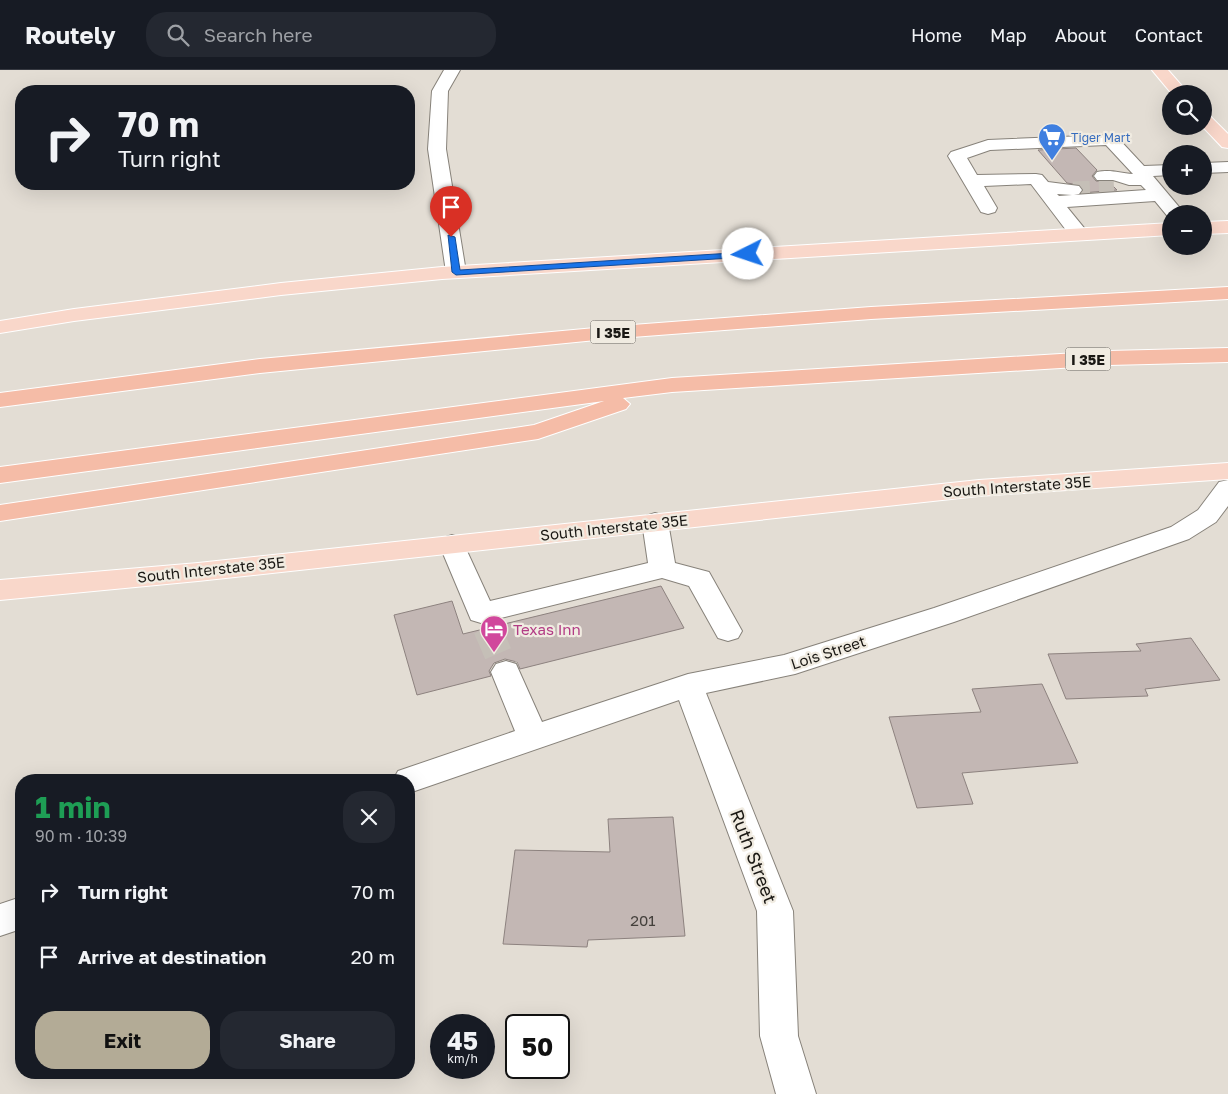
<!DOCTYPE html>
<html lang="en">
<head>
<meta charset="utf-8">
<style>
  :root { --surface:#171b24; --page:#242831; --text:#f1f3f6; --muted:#9ea1a6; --line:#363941; --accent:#b3ab96 }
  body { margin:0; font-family:"Golos Text",sans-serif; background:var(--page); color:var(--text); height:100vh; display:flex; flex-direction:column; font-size:19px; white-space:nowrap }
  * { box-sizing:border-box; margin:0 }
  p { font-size:16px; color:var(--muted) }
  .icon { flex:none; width:28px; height:28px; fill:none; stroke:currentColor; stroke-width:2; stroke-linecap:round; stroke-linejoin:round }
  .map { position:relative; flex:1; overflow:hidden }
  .panel { position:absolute; left:15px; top:704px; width:400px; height:305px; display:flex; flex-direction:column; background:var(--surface); border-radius:20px; box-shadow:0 5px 20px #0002 }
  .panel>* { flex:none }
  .banner { position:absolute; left:15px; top:15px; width:400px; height:105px; border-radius:20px; box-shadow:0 5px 20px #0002; background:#171b24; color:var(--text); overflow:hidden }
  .buttons { position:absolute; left:1162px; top:15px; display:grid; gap:10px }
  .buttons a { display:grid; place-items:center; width:50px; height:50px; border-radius:50%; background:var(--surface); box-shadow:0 5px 20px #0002; font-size:25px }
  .speed { position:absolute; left:430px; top:944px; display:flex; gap:10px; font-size:25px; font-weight:700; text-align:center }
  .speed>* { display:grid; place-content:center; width:65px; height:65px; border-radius:50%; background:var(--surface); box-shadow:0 5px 20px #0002; line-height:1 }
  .speed small { font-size:12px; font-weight:400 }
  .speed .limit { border:2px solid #111; border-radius:8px; background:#fff; color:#111 }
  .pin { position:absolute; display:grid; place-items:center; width:42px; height:42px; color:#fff; margin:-51px -21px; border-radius:50% 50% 50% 0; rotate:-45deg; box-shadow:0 0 5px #0007 }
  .pin .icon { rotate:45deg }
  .me { position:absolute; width:55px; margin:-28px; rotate:266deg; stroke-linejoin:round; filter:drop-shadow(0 0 4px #0008) }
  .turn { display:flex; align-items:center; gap:18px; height:105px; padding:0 20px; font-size:22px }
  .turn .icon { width:65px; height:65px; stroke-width:2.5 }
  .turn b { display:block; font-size:35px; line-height:42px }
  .round { display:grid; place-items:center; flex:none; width:52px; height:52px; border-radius:20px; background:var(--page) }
  .summary { display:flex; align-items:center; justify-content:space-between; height:85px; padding:0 20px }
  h1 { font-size:30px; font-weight:700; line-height:38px; color:#1e9e55 }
  .cta { display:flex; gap:10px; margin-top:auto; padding:10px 20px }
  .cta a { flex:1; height:58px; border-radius:20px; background:var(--accent); color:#111; font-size:20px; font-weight:700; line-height:58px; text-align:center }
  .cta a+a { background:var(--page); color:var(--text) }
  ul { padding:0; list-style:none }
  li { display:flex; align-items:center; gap:15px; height:65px; padding:0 20px }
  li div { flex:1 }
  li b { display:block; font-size:19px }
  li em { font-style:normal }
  header { display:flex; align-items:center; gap:30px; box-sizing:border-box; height:70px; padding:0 25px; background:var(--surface); border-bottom:1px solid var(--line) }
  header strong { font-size:24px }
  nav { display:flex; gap:28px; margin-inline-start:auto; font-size:18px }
  .search { width:350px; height:45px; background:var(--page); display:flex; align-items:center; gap:12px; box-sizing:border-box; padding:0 18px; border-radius:20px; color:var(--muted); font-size:19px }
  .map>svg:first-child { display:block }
  .building { fill:#c3b7b4; stroke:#8d827f }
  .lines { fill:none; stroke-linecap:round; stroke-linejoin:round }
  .minor-tunnel-far1 { stroke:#c5bfb7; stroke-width:17; stroke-dasharray:17 9; stroke-linecap:butt }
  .minor-tunnel { stroke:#c5bfb7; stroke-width:28; stroke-dasharray:28 14; stroke-linecap:butt }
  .minor-casing { stroke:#87827a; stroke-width:2 }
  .major-casing { stroke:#fff; stroke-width:2 }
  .highway-casing { stroke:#fff; stroke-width:2 }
  .minor { fill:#fff; fill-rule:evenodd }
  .major { fill:#f9d7ca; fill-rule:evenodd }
  .highway { fill:#f5bca7; fill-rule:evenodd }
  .route { fill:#1a73e8; stroke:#114b97 }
  .labels { text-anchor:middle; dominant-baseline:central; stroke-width:4.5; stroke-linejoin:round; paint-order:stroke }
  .far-shop-label { font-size:12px; fill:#366cbe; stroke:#f0ebe1; text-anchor:start }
  .shield { fill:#f0ebe1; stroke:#5a5752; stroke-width:1 }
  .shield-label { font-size:14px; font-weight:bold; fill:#1a1814 }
  .street-label { font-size:15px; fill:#1a1814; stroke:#f0ebe1 }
  .hotel-label { font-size:15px; fill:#b23c85; stroke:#f0ebe1; text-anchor:start }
  .near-number-label { font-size:15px; fill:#44403c }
  .near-street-label { font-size:18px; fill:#1a1814; stroke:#f0ebe1 }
</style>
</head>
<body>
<header>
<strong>Routely</strong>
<div class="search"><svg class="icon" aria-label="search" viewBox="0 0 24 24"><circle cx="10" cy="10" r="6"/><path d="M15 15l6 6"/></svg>Search here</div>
<nav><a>Home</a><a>Map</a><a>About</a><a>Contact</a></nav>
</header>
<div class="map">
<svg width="1228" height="1024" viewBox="0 0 1228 1024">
  <rect width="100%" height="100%" fill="#e3ddd4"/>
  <path class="building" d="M1076 78 1097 100 1092 106 1096 111 1109 112 1117 120 1082 123 1084 120 1080 115 1067 113 1038 80Z
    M661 516 684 558 520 599 517 592 505 589 494 593 489 601 491 606 417 625 394 545 452 531 463 564Z
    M1191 568 1220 610 1145 619 1148 626 1066 629 1048 584 1141 581 1136 574Z
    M1042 614 1078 693 962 703 973 734 917 738 889 647 981 642 972 619Z
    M673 747 685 866 588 870 587 877 503 874 515 780 610 782 608 749Z"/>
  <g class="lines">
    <path class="minor-tunnel-far1" d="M1073 120 1114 118"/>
    <path class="minor-tunnel" d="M487 558 506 602"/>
    <g class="minor-casing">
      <path id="minor" d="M444 0H460L448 21 446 79 466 202 463 206 456 208 449 206 446 202 428 79 432 21Z
        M1110 65 1116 66 1144 96 1171 95V105L1153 106 1185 144H1171V148H1169L1155 131 1067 137 1089 164 1086 168 1079 170 1072 168 1031 114 984 116 997 138 995 142 988 144 981 142 948 86 951 82 988 70ZM1106 75 1133 104C1119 103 1111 99 1097 102L1094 106 1097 110H1113L1129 115H1141L1146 120 1074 125 1079 124 1082 120 1079 116 1048 112 1042 105 1036 104 977 105 967 88 990 80ZM1057 124 1072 125 1059 126Z
        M1228 92V102L1204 103V93Z
        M1228 410V436L1216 452 1189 469 954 552 795 604 706 623 793 841 798 966 816 1024H776L760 966 757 841 679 630 409 723V710H393L398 701 515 661 491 602 496 594 506 591 516 594 542 652 688 604 784 585 934 538 1171 457 1198 440 1219 412Z
        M655 443 664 446 668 452 675 493 709 502 742 561 738 568 728 571 718 568 689 516 662 508 481 553 471 550 439 474 443 468 452 465 461 468 490 531 648 493 642 452 646 446Z
        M21 827V859L0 866V834Z"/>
    </g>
    <g class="major-casing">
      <path id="major" d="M1152 0H1168L1189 24H1172Z
        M1204 44 1210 46 1228 64V78L1222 77 1202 56H1204Z
        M1228 151V163L1204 164V152Z
        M1171 153V165L442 209 281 225 74 251 0 263V251L74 239 281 213 442 197Z
        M1228 393V409L979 426 198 511 0 530V510L198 493 979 410Z"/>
    </g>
    <g class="highway-casing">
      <path id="highway" d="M1228 217V229L871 249 606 269 260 303 0 337V323L260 289 606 257 871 237Z
        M1228 278V292L1109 295 672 322 623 328 630 334 626 339 538 369 0 451V435L534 355 604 331 0 413V397L672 308 1109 281Z"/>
    </g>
    <use href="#minor" class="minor"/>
    <use href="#major" class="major"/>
    <use href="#highway" class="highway"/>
  </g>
  <path class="route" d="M448 165 455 167 460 200 748 182 752 184 748 187 456 205 452 202Z"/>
  <defs>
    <g id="supermarket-pin" transform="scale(1.4375)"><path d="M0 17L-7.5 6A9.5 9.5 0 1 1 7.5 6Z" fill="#3f7fe0" stroke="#f0ebe1"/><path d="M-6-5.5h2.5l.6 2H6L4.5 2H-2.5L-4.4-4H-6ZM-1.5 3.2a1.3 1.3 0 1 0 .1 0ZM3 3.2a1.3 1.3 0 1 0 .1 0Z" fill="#fff"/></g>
    <g id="hotel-pin" transform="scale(1.4375)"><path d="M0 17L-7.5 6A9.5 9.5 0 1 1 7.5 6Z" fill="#d1479c" stroke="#f0ebe1"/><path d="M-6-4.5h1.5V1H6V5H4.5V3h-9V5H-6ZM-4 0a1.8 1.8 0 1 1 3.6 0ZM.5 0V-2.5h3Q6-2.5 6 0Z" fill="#fff"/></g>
  </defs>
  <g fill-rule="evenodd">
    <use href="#supermarket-pin" x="1052" y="67"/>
    <use href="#hotel-pin" x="494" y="559"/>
  </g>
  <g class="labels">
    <g class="far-shop-label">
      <text x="1071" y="67">Tiger Mart</text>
    </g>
    <g class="shield">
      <rect x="590.5" y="250.5" width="45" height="23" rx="4"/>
      <rect x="1065.5" y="277.5" width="45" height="23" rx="4"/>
    </g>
    <g class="shield-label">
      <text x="613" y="262">I 35E</text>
      <text x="1088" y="289">I 35E</text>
    </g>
    <g class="street-label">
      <text transform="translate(1017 416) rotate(-4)">South Interstate 35E</text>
      <text transform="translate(614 457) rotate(-6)">South Interstate 35E</text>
      <text transform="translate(211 499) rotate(-6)">South Interstate 35E</text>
      <text transform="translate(828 582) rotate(-18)">Lois Street</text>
    </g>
    <g class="hotel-label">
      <text x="513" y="559">Texas Inn</text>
    </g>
    <g class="near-number-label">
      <text x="643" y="850">201</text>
    </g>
    <g class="near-street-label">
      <text transform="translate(754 786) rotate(69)">Ruth Street</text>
    </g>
  </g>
</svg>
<div class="buttons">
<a><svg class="icon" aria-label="search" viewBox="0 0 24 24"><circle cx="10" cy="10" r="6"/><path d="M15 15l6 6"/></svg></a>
<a>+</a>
<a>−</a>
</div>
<div class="speed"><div>45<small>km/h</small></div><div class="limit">50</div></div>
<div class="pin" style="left:451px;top:167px;background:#d93025"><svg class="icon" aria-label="arrive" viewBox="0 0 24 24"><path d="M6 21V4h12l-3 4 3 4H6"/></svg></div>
<svg class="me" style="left:748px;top:184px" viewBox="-20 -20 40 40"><circle r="19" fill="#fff"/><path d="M0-13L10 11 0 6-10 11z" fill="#1a73e8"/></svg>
<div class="banner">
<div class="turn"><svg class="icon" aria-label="right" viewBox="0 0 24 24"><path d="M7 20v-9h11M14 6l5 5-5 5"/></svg><div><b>70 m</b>Turn right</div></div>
</div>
<section class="panel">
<div class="summary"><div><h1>1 min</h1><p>90 m · 10:39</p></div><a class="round"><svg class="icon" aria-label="close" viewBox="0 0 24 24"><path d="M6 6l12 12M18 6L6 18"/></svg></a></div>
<ul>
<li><svg class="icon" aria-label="right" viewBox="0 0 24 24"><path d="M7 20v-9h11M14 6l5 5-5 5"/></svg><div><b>Turn right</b></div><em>70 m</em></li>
<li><svg class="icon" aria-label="arrive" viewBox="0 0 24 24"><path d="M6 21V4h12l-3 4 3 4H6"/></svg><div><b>Arrive at destination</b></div><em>20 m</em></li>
</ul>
<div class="cta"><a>Exit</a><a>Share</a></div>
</section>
</div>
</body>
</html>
